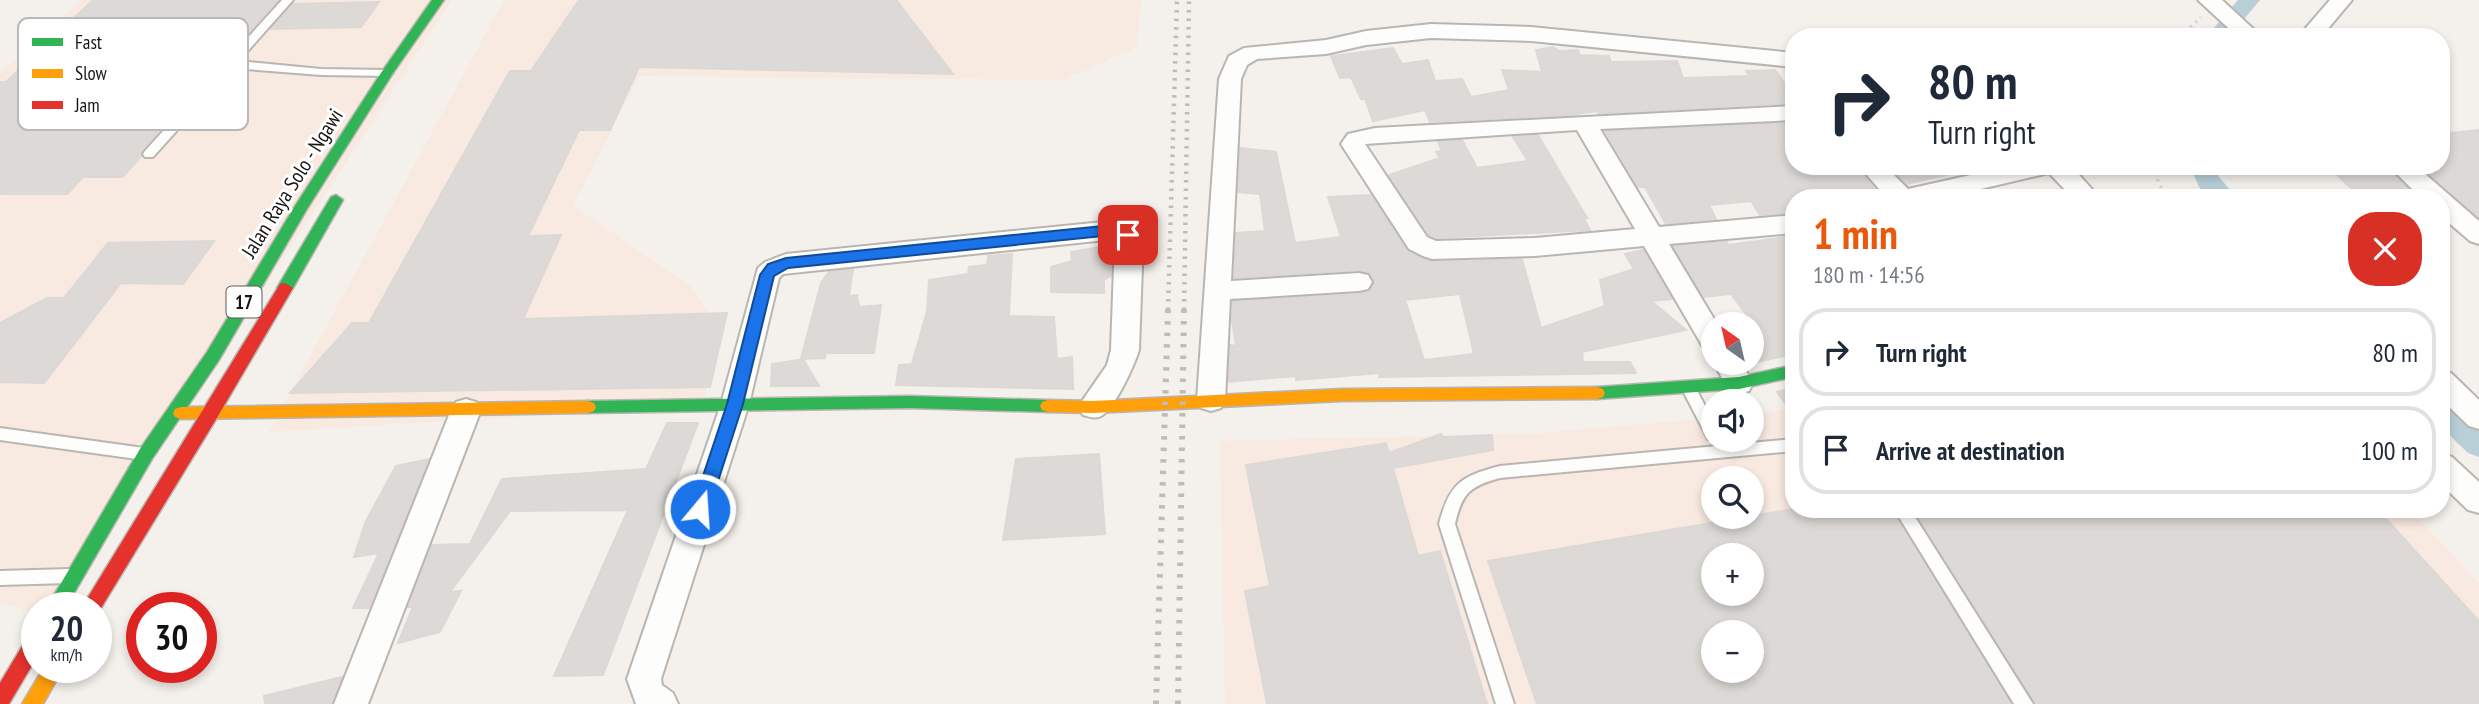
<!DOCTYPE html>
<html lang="en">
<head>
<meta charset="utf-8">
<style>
  :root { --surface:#fff; --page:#f6f6f7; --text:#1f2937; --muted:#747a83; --line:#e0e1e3; --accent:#ea580c }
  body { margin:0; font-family:"PT Sans Narrow",sans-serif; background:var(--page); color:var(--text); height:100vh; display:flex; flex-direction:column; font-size:26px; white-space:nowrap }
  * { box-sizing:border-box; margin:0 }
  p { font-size:23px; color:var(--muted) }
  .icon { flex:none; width:38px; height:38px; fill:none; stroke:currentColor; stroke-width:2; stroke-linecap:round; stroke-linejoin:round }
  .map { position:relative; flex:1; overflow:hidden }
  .sheet { position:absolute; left:1785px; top:189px; width:665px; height:329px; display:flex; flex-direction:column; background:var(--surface); border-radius:28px; box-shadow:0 4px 10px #0003 }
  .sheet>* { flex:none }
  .guide { position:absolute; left:1785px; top:28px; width:665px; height:147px; border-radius:28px; box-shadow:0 4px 10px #0003; background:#fff; color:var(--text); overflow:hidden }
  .needle { width:46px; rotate:326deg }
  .tools { position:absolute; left:1701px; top:312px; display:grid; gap:14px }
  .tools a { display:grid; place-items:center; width:63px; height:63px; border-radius:50%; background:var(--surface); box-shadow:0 4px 10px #0003; font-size:35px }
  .speed { position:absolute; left:21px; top:592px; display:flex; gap:14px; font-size:35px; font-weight:700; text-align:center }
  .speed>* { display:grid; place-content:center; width:91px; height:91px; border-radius:50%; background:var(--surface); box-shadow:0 4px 10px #0003; line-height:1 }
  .speed small { font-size:18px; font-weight:400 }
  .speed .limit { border:10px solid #d22; background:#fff; color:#111 }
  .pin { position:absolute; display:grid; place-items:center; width:60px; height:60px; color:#fff; margin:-30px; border-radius:14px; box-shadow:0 4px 10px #0006 }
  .me { position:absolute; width:77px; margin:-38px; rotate:18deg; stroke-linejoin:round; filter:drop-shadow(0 0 5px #0008) }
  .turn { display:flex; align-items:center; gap:24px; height:147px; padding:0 28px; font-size:32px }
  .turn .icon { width:91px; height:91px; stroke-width:2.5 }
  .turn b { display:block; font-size:49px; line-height:60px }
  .round { display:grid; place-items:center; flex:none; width:74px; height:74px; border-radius:28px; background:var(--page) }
  .head { display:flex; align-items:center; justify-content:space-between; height:119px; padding:0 28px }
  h1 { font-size:42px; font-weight:700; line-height:52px; color:var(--accent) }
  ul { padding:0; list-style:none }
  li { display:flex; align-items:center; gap:21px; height:88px; margin:0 14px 10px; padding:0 14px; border:4px solid var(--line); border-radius:28px }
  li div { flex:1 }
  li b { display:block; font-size:26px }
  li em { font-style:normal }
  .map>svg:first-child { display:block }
  .industrial { fill:#f8e9e1; fill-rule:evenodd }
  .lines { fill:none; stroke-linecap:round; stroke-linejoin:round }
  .canal { fill:#b8cfd8; fill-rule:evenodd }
  .building { fill:#dcd9d6; stroke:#dcd8d6; stroke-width:2; fill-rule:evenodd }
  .lane-casing { stroke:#b9b6b2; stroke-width:4 }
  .street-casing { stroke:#b9b6b2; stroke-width:4 }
  .fast-casing { stroke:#b9b6b2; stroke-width:3 }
  .slow-casing { stroke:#b9b6b2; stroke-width:3 }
  .jam-casing { stroke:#b9b6b2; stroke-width:3 }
  .path { stroke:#d7d7d5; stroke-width:3.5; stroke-dasharray:2.5 4.5; stroke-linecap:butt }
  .lane { fill:#fdfdfc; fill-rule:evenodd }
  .street { fill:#fdfdfc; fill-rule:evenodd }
  .fast { fill:#30b455; fill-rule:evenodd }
  .slow { fill:#ff9f0a; fill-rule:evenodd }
  .jam { fill:#e5322d; fill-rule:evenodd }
  .rail-far1 { stroke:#bdbcbb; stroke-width:4.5; stroke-dasharray:2.5 6; stroke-linecap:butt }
  .rail { stroke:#bdbcbb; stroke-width:6; stroke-dasharray:3.5 8; stroke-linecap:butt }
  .route { fill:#1a73e8; stroke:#114b97; stroke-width:2 }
  .labels { text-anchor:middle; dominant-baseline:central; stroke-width:6; stroke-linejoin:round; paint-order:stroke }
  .shield { fill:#fff; stroke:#5d5b59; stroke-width:2 }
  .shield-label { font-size:19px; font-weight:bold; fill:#171512 }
  .street-label { font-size:21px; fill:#171512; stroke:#fff }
  .key { fill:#fff; stroke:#b9b9b8; stroke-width:2 }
  .key-label { font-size:19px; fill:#171512 }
</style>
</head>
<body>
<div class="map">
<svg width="2479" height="704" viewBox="0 0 2479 704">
  <rect width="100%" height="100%" fill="#f4f1ec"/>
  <path class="industrial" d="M82 0H452L56 607H37V614L0 602V73Z
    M504 0H1141L1137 47 1063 80 639 76 573 206 690 285 715 322 704 405 269 432Z
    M1794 407V509H2409L2479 583V704H1225L1220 441 1528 434 1713 418V439H1752V415ZM1713 478H1752V516H1713ZM1713 555H1752V593H1713ZM1713 632H1752V670H1713Z"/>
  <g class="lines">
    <path class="canal" d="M2238 0H2260L2229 37H2206Z
      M2190 166H2214L2219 177 2237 198H2210L2199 187Z
      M2441 398 2451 401 2479 427V457L2468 453 2441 427Z"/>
  </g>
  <path class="building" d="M93 0H278L143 149 141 156 123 177H83L67 194H0V82H6Z
    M579 0H896L953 74 639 67 610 130H579L528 236 561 235 523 319 727 313 710 387 290 393 352 323H369L510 71H531Z
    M379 2 361 27 271 29 293 4Z
    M1553 47 1560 51 1578 50 1580 55 1609 56 1611 62 1677 61 1683 78 1749 76 1746 71 1775 70 1794 96V103L1598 114 1597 111 1570 115 1430 122 1425 110 1373 121 1365 99H1361L1351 77 1340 78 1331 56 1393 48 1402 64 1428 60 1435 81 1462 79 1471 97 1509 90 1502 70 1542 72 1536 50Z
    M1794 123V166H1857L1878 192 1855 198H1794V212L1760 215 1751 201 1709 205 1716 219 1666 224 1645 187H1638L1605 131Z
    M2479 130V218L2429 174 2441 171V134Z
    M1538 135 1587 218 1584 219 1590 230 1437 238 1429 235 1389 175 1440 158 1436 152 1442 151 1438 142 1462 140 1477 168 1528 161 1513 137Z
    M1240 148 1276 152 1295 243 1341 237 1328 197 1371 195 1407 250 1422 258 1432 262 1522 259 1541 328 1605 306 1600 280 1634 269 1625 254 1643 250 1672 299 1651 301 1686 330 1582 352 1583 362H1630L1636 373 1379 377V373L1322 378 1296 380V376L1228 382 1230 345 1236 346 1232 320 1233 301 1360 294 1369 292 1374 283 1370 274 1359 270 1234 278 1236 233 1265 231 1260 194 1238 192ZM1460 294 1474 354 1424 360 1405 300Z
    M1889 166H1946L1947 175 1907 184Z
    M2328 166H2386L2417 198H2361Z
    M1794 236V354L1752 363V322L1731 294 1704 297 1673 246 1727 242 1728 245Z
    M214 241 183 284 121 283 44 383 0 382V323L47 298H64L108 243Z
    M1099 247 1106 257 1112 258 1111 276 1104 280V293L1051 292V267L1072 261 1071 252Z
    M1012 254 1009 316 1054 317 1057 359 1072 357 1073 389 896 385 899 365 912 364 927 311 929 280 968 274 969 267 987 265 988 256Z
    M853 269 849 296 857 295 859 307 881 305 874 353H826L825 358 801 359 821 283 829 272Z
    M803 359 819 386H771L772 364Z
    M1794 388V415L1777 392Z
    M667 423H698L603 675 554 676 628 510 510 511 450 592 461 591 440 632 398 643 413 607H408L432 545 470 544 502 479 646 469Z
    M1441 434 1443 437 1492 435 1493 450 1393 468 1418 556 1440 551 1487 704H1267L1245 591 1270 586 1246 465 1386 443 1389 453Z
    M1099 454 1105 534 1003 540 1016 459Z
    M429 459 369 608H353L379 553 354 557 366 521 396 466Z
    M1794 509H1892L2011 704H1537L1488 561ZM1713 555H1752V593H1713ZM1713 632H1752V670H1713Z
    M1913 509H2377L2479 621V704H2036Z
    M342 677 332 704H265L264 696Z"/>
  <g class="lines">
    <g class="lane-casing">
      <path id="lane" d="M282 0H293L239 61 321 69 387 70 393 73 387 76 321 75 233 68 153 157H145L143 154 145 151Z
        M1688 382 1693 383 1713 421V439H1718H1708L1681 387 1683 383Z
        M0 428 144 448 149 450 151 454 149 458 144 460 0 440Z
        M1794 439V451L1500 478C1470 486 1462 493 1455 524L1514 704H1496L1439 524C1449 484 1461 476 1500 466Z
        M1894 509H1910L2033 704H2014Z
        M69 569 75 571 77 576 75 581 69 583 0 585V571Z"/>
    </g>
    <g class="street-casing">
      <path id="street" d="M2198 0H2222L2262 37H2238Z
        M2330 0H2352L2321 37H2298Z
        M1431 24 1531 27 1794 53V67L1531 41 1431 38 1366 45 1326 54 1257 59 1247 65 1241 79 1231 281 1359 273 1368 275 1372 282 1368 289 1359 291 1230 299 1225 400 1221 408 1211 411 1201 408 1197 400 1219 79 1229 56 1244 48 1326 40 1366 31Z
        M1794 106V120L1600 129 1659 227 1794 215V233L1669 244 1717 324H1713V350L1703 347 1644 246 1535 256 1432 259 1423 256 1409 249 1341 144 1348 134 1375 128ZM1577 130 1635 229 1535 238 1436 241 1427 237 1365 144Z
        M1859 166H1885L1908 189 2011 166H2071L2100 198H2073L2049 173 1942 198H1887Z
        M2389 166H2416L2479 221V244L2470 241 2441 216V198H2421Z
        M1113 221 1132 225 1143 239 1139 350C1134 366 1117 403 1104 414 1097 420 1090 417 1083 415L1078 407 1107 365 1111 350 1115 239 783 274 779 278 749 404 661 679 662 685 673 693 678 704H636L627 679 721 404 758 268 765 262 786 254Z
        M1713 361 1741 362 1753 383 1749 391 1739 394 1729 391Z
        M2441 370 2451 373 2479 400V429L2469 426 2441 399Z
        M466 399 476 402 481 410 368 704H334L451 410 456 402Z
        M2441 453 2452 457 2479 482V513L2468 510 2441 484Z"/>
    </g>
    <g class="fast-casing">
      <path id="fast" d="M432 0H444L393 73 307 209 219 360 152 459 66 607H47L140 449 207 352 295 206 381 73Z
        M336 195 343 200 293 288 285 293 280 292 277 288 331 197Z
        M1794 365V377L1739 389 1597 399 1591 397 1589 393 1591 389 1597 387 1739 377Z
        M910 396 1048 400 1054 402 1056 406 1054 410 1048 412 910 408 588 413 582 411 580 407 582 403 588 401Z"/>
    </g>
    <g class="slow-casing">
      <path id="slow" d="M1597 387 1603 389 1605 393 1603 397 1597 399 1342 401 1093 413 1048 412 1042 410 1040 406 1042 402 1048 400 1093 401 1342 389Z
        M588 401 594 403 596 407 594 411 588 413 181 419 175 417 173 413 175 409 181 407Z
        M44 667H64L43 704H22Z"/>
    </g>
    <g class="jam-casing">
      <path id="jam" d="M285 283 293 288 218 416 98 613 96 607H82L280 284Z
        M37 631V657L9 704H0V683L30 633Z"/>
    </g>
    <path class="path" d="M2180 37 2201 17
      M2153 166 2159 184 2169 198"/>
    <use href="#lane" class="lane"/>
    <use href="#street" class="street"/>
    <use href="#fast" class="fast"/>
    <use href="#slow" class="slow"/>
    <use href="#jam" class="jam"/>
    <path class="rail-far1" d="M1168 310 1177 0
      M1184 310 1189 0"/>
    <path class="rail" d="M1156 704 1168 309
      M1178 704 1184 309"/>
  </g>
  <path class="route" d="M1113 225 1133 231 1135 235 1128 240 1113 235 788 268 774 276 743 404 709 509 707 514H694L692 509 727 404 760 275 768 264 786 258Z"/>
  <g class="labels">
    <rect class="shield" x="226.5" y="286.5" width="35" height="31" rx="5"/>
    <g class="shield-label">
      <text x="244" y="302">17</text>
    </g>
    <g class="street-label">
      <text transform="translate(292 183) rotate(-58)">Jalan Raya Solo - Ngawi</text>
    </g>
  </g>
  <rect x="18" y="18" width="230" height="112" rx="10" class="key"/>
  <rect x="32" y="38" width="31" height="8" fill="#30b455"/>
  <rect x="32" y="69" width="31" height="9" fill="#ff9f0a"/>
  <rect x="32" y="101" width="31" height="8" fill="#e5322d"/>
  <g class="key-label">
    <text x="75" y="49">Fast</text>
    <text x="75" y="80">Slow</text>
    <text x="75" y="112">Jam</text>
  </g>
</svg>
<div class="tools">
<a><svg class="needle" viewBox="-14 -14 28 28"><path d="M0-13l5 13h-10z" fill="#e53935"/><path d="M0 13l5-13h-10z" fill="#747a83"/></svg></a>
<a><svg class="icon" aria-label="sound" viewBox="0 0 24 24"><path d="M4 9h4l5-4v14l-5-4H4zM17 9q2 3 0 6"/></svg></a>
<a><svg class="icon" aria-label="search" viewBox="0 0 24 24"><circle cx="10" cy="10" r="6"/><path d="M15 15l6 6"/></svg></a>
<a>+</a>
<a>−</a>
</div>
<div class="speed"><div>20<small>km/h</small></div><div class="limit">30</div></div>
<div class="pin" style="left:1128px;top:235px;background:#d93025"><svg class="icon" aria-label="arrive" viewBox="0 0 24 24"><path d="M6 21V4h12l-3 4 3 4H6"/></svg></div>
<svg class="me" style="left:700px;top:509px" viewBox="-20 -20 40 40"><circle r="17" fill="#1a73e8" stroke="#fff" stroke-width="3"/><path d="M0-11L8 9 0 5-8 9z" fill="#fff"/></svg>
<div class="guide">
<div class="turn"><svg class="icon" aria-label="right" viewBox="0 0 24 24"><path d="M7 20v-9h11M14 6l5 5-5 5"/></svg><div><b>80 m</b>Turn right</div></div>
</div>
<section class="sheet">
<div class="head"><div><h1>1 min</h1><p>180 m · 14:56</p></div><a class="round" style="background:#d93025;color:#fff"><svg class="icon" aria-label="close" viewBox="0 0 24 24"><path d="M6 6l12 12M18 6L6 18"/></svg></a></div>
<ul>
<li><svg class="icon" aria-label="right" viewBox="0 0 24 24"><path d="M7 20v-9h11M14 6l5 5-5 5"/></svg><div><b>Turn right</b></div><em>80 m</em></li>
<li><svg class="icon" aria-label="arrive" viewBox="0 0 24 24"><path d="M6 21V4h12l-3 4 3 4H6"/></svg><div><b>Arrive at destination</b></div><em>100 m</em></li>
</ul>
</section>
</div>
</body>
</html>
